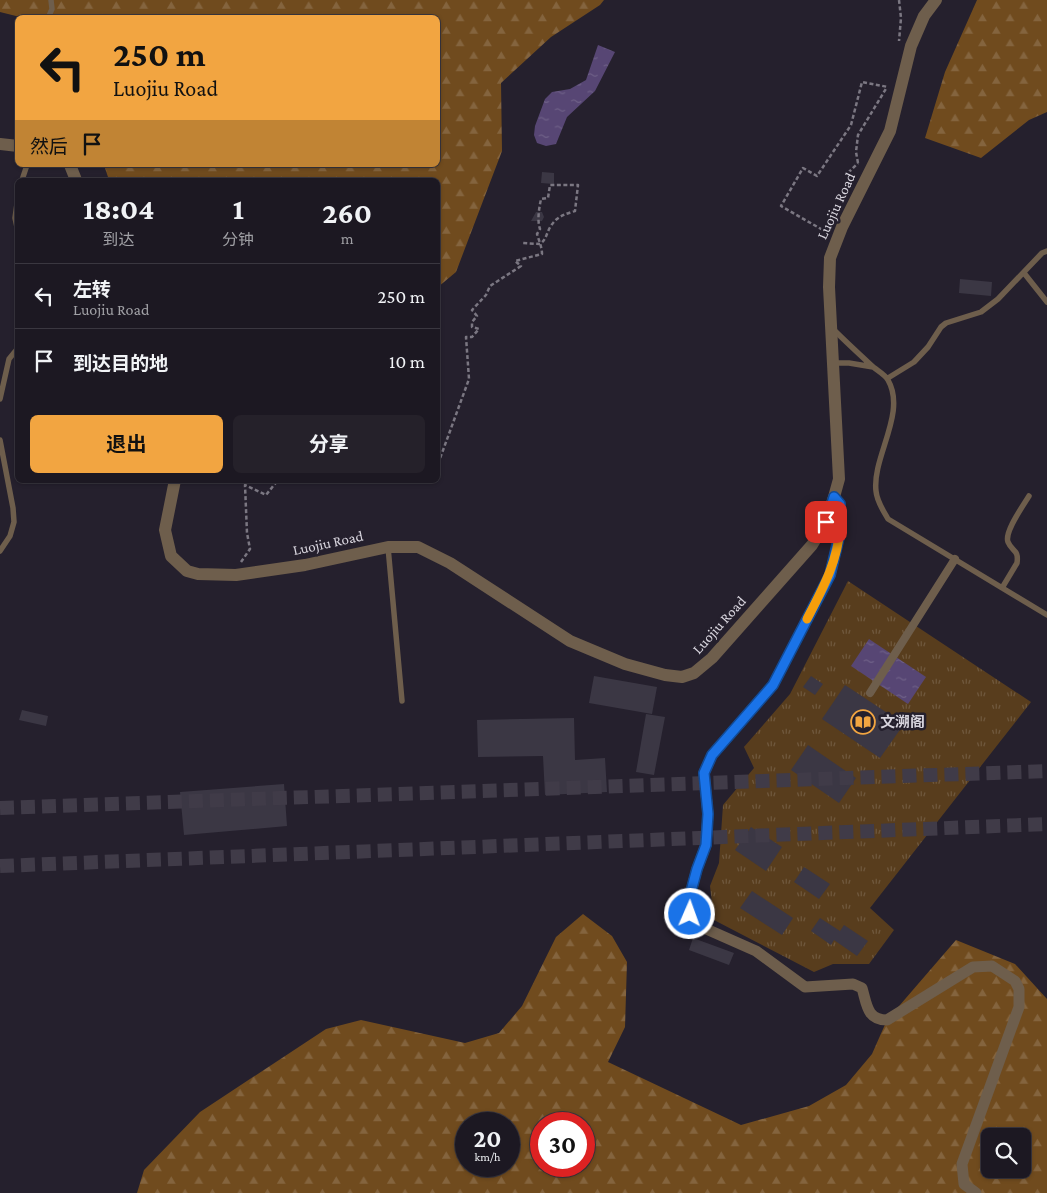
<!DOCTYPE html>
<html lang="zh">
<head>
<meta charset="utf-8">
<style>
  :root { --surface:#1c1822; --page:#25212a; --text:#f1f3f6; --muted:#a0a0a5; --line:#3a3740; --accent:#f2a541 }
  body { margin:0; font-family:"Crimson Pro","Noto Sans SC",serif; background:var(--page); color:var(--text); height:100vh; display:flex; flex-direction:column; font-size:19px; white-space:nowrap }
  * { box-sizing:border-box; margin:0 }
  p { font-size:16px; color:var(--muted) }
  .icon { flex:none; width:28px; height:28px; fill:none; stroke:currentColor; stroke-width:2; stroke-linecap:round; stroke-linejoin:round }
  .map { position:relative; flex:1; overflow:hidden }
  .drawer { position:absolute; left:15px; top:178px; width:425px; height:305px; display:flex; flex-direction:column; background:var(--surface); border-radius:8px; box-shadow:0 1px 4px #0004,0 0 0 1px var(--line) }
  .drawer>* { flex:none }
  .guide { position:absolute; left:15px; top:15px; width:425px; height:152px; border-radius:8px; box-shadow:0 1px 4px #0004,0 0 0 1px var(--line); background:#f2a541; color:#111; overflow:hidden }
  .fabs { position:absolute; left:981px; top:1128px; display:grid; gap:10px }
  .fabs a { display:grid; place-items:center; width:50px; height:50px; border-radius:8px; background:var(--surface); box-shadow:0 1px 4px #0004,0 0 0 1px var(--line); font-size:25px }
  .speed { position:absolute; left:455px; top:1112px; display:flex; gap:10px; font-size:25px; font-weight:700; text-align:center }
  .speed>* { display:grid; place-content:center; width:65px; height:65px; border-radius:50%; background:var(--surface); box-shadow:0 1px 4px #0004,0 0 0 1px var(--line); line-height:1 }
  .speed small { font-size:12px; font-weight:400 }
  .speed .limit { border:8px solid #d22; background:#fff; color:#111 }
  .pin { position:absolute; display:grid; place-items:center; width:42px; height:42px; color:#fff; margin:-21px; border-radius:10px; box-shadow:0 2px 8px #0006 }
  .me { position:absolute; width:55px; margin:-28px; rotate:2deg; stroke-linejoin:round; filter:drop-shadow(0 0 4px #0008) }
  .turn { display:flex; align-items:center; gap:18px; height:105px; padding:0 15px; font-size:22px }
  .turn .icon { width:65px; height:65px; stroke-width:2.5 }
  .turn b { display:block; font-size:35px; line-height:42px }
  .then { display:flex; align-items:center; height:48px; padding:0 15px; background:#0003; gap:10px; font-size:19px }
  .eta { display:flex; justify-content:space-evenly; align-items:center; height:85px; text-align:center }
  .eta b { font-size:30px; font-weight:700; line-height:35px }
  .action { display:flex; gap:10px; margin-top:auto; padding:10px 15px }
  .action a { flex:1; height:58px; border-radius:8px; background:var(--accent); color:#111; font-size:20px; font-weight:700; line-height:58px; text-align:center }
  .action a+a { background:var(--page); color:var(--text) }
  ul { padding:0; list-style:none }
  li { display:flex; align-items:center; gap:15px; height:65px; padding:0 15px; border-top:1px solid var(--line) }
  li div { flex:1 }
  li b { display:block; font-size:19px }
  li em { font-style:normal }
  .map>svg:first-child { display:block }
  .forest { fill:url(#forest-firs); fill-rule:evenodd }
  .park { fill:url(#park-tufts) }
  .water { fill:url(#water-ripples) }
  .building { fill:#3b3744 }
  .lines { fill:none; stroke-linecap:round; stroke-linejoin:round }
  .trunk-tunnel { stroke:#403b48; stroke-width:14; stroke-dasharray:14 7; stroke-linecap:butt }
  .path { stroke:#7b7782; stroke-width:2.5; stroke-dasharray:4 2.5; stroke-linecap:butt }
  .service { stroke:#6e5e4c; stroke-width:5.5 }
  .pedestrian { stroke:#6e5e4c; stroke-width:8 }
  .minor { stroke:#6e5e4c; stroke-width:11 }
  .tertiary { stroke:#6e5e4c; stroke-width:12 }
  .route-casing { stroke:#114b97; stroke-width:12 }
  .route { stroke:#1a73e8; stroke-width:9 }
  .slow { stroke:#f59e0b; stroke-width:9 }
  .labels { text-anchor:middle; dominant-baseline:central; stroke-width:5; stroke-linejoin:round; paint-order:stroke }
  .street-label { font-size:15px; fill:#d8d5de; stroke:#25202d }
  .poi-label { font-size:15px; font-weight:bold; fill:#d8d5de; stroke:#25202d; text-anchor:start }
</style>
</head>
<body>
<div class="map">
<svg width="1047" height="1193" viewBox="0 0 1047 1193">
  <defs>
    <pattern id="forest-firs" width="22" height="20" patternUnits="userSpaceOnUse" patternTransform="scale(1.25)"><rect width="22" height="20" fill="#704b1e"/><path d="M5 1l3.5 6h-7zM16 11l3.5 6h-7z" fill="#84643e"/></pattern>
    <pattern id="park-tufts" width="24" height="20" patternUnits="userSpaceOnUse" patternTransform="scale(1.25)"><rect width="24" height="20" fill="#583d1d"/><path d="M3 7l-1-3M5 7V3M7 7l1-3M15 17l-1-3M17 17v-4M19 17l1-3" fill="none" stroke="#6f583d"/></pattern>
    <pattern id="water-ripples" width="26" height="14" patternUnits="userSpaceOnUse" patternTransform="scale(1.25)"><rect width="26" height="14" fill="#574674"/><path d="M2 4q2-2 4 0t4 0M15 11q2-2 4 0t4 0" fill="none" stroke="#6e6087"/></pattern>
  </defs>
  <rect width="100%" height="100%" fill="#25202d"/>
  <path class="forest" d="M0 0H604L600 5 551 37 501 83 502 151 456 272 438 287V180H109L104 165H438V18H24L0 12Z
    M977 0H1047V112L1029 120 981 158 925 138 945 72Z
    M583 914 612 936 627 962 625 1027 608 1062 741 1125 809 1106 846 1085 872 1054 887 1020 956 940 1015 964 1047 999V1193H137L144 1170 200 1112 326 1029 361 1020 465 1043 499 1033 522 1006 556 937ZM466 1124H509V1166H466ZM541 1124H584V1166H541ZM990 1136H1022V1169H990Z"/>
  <path class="park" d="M848 581 1031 702 870 908 894 930 869 964H833L814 972 714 920 710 886 719 863 723 805 754 768 744 747 790 694Z"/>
  <path class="water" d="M598 45 615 52 595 91 567 117 556 144 546 146 537 143 534 135 535 126 545 99 552 92 570 89 586 80Z
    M869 639 926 677 908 704 851 666Z"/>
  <path class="building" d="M542 172 554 173V184L541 183Z
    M536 212H542L544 217 542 221H531Z
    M960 279 992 282 991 296 959 293Z
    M594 676 657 687 652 714 589 703Z
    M811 676 823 684 815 695 803 687Z
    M845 685 904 724 880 758 822 719Z
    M22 710 48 716 46 726 19 720Z
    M646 714 665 717 654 775 636 772Z
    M574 718 575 760 605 758 607 792 545 795 543 756 478 757 477 720Z
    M808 745 856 778 839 803 791 770Z
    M284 784 287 826 184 835 180 792Z
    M751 827 782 847 766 871 735 850Z
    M804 867 830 884 819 899 794 882Z
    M752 891 793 918 782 935 740 908Z
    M820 918 840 931 844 925 868 941 857 956 834 940 831 945 811 931Z
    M693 938 734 953 729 965 689 950Z"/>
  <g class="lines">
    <path class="trunk-tunnel" d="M0 808 1047 771
      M0 866 1047 824"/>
    <path class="path" d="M899 0 901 18 899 41
      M858 163 856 152 858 135 887 87
      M851 185 848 181 849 172 858 163
      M828 233 781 206 803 168 817 176 851 125 862 82 888 87
      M438 464 469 379 466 337H472L479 329 472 327V322L477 316 472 310 486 295 490 286 521 266 515 261 542 254C542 247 539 241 537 234L540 229C537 220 539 209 541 199L548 198 550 185H578L575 211C565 214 556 217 551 226 546 233 547 239 540 244L523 243
      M241 562 250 549 247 533 245 485 266 495 278 480"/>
    <path class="service" d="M48 18 52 9 51 0
      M22 180 27 165
      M18 196 15 218 18 232
      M1024 273 1047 302
      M832 328C845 341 858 353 871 365 876 370 885 374 888 380 907 413 872 457 876 491 877 502 883 510 888 519L1047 615
      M833 363H849L873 367
      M888 378 914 362 928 347 941 327 946 323 981 312 998 299 1042 253 1047 251
      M0 399 9 359 18 348
      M0 440 13 508 14 522 10 536 0 551
      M388 547 402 701
      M1002 588 1017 563C1019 549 1012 552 1008 542 1004 532 1023 506 1029 496"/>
    <path class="pedestrian" d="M870 693 955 559"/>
    <path class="minor" d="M834 497 840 504 839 537 830 575 773 685 712 755 704 773 708 814 706 845 697 869 690 895V914L704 928 756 951 805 987 853 984 862 988C867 1005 867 1020 887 1020L973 967 992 966 1015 981 1019 989V1007L962 1164 964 1184 976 1193"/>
    <path class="tertiary" d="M0 144 18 146
      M70 165 76 180
      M175 480 165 530 171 556 187 571 198 574 236 575 305 565 388 547H418L450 563 570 641 625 664 665 675 682 677 694 673 712 658 812 545 826 522 834 497 839 479 829 287 830 258 842 227 890 131 911 46 924 16 936 0"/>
  </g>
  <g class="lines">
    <g class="route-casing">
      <path id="route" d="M690 914V895L697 869 706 845 708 814 704 773 712 755 773 685 830 575 839 537 840 504 834 497 826 522"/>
    </g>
    <use href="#route" class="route"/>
    <path class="slow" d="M807 619C822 590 838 561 840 528"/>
  </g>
  <defs>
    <g id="library-ring" transform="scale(1.25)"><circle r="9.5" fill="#25202d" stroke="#f2a541" stroke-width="1.5"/><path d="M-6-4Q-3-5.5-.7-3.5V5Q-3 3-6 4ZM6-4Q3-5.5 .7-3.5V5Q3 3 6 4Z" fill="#f2a541"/></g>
  </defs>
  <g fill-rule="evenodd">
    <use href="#library-ring" x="863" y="722"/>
  </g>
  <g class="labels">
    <g class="street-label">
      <text transform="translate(836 206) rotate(-65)">Luojiu Road</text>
      <text transform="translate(328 543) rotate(-12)">Luojiu Road</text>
      <text transform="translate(719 625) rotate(-48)">Luojiu Road</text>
    </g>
    <g class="poi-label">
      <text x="880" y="722">文溯阁</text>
    </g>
  </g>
</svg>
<div class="fabs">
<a><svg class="icon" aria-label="search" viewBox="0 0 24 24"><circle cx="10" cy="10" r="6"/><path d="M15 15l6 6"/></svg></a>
</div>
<div class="speed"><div>20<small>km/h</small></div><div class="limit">30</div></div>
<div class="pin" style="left:826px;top:522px;background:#d93025"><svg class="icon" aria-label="arrive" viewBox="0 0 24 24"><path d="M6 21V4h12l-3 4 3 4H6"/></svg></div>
<svg class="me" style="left:690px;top:914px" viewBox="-20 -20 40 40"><circle r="17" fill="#1a73e8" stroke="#fff" stroke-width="3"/><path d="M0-11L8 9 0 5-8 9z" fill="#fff"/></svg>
<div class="guide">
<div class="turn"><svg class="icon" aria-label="left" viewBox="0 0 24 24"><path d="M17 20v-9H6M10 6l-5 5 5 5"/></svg><div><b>250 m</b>Luojiu Road</div></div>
<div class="then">然后<svg class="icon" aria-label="arrive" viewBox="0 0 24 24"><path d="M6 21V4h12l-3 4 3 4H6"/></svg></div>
</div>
<section class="drawer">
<div class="eta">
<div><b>18:04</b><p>到达</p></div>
<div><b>1</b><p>分钟</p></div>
<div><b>260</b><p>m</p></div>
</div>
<ul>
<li><svg class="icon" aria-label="left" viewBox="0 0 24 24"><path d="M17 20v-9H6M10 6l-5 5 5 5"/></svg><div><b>左转</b><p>Luojiu Road</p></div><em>250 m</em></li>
<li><svg class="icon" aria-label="arrive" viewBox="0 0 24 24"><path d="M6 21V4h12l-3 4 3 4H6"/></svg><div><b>到达目的地</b></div><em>10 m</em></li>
</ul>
<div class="action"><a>退出</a><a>分享</a></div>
</section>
</div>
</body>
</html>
